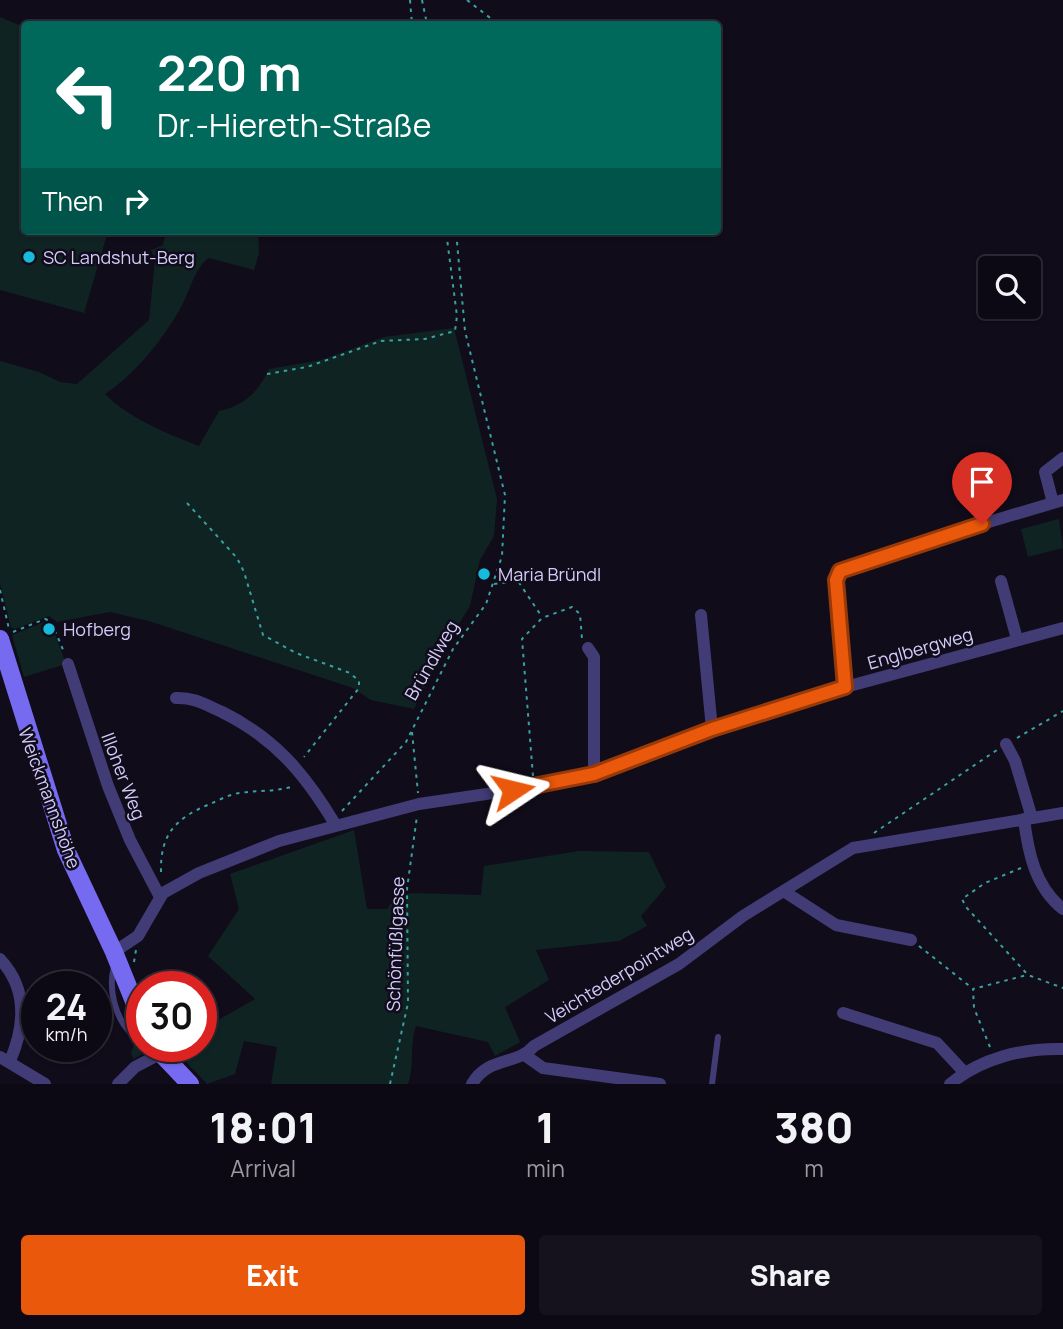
<!DOCTYPE html>
<html lang="en">
<head>
<meta charset="utf-8">
<style>
  :root { --surface:#0c0914; --page:#15121d; --text:#f1f3f6; --muted:#9a9aa0; --line:#2c2a34; --accent:#ea580c }
  body { margin:0; font-family:Manrope,sans-serif; background:var(--page); color:var(--text); height:100vh; display:flex; flex-direction:column; font-size:26px; white-space:nowrap }
  * { box-sizing:border-box; margin:0 }
  p { font-size:23px; color:var(--muted) }
  .icon { flex:none; width:38px; height:38px; fill:none; stroke:currentColor; stroke-width:2; stroke-linecap:round; stroke-linejoin:round }
  .map { position:relative; height:1084px; overflow:hidden }
  .panel { display:flex; flex-direction:column; background:var(--surface); flex:1 }
  .panel>* { flex:none }
  .guide { position:absolute; left:21px; top:21px; width:700px; height:214px; border-radius:7px; box-shadow:0 2px 5px #0004,0 0 0 2px var(--line); background:#00695c; color:#fff; overflow:hidden }
  .fabs { position:absolute; left:978px; top:256px; display:grid; gap:14px }
  .fabs a { display:grid; place-items:center; width:63px; height:63px; border-radius:7px; background:var(--surface); box-shadow:0 2px 5px #0004,0 0 0 2px var(--line); font-size:35px }
  .speed { position:absolute; left:21px; top:971px; display:flex; gap:14px; font-size:35px; font-weight:700; text-align:center }
  .speed>* { display:grid; place-content:center; width:91px; height:91px; border-radius:50%; background:var(--surface); box-shadow:0 2px 5px #0004,0 0 0 2px var(--line); line-height:1 }
  .speed small { font-size:18px; font-weight:400 }
  .speed .limit { border:10px solid #d22; background:#fff; color:#111 }
  .pin { position:absolute; display:grid; place-items:center; width:60px; height:60px; color:#fff; margin:-72px -30px; border-radius:50% 50% 50% 0; rotate:-45deg; box-shadow:0 0 7px #0007 }
  .pin .icon { rotate:45deg }
  .me { position:absolute; width:77px; margin:-38px; rotate:80deg; stroke-linejoin:round; filter:drop-shadow(0 0 5px #0008) }
  .turn { display:flex; align-items:center; gap:24px; height:147px; padding:0 21px; font-size:32px }
  .turn .icon { width:91px; height:91px; stroke-width:2.5 }
  .turn b { display:block; font-size:49px; line-height:60px }
  .then { display:flex; align-items:center; height:66px; padding:0 21px; background:#0003; gap:14px; font-size:26px }
  .eta { display:flex; justify-content:space-evenly; align-items:center; height:119px; text-align:center }
  .eta b { font-size:42px; font-weight:800; line-height:49px }
  .action { display:flex; gap:14px; margin-top:auto; padding:14px 21px }
  .action a { flex:1; height:80px; border-radius:7px; background:var(--accent); color:#fff; font-size:28px; font-weight:800; line-height:80px; text-align:center }
  .action a+a { background:var(--page); color:var(--text) }
  .map>svg:first-child { display:block }
  .green { fill:#102323 }
  .lines { fill:none; stroke-linecap:round; stroke-linejoin:round }
  .path { stroke:#38a1a1; stroke-width:2; stroke-dasharray:3.5 5; stroke-linecap:butt }
  .lane { stroke:#413c75; stroke-width:6 }
  .street { stroke:#413c75; stroke-width:12 }
  .secondary { stroke:#766bf0; stroke-width:18 }
  .route-casing { stroke:#983908; stroke-width:18 }
  .route { stroke:#ea580c; stroke-width:12 }
  .poi-dot { fill:#16bbdb; stroke:#100c1a; stroke-width:2.5 }
  .labels { text-anchor:middle; dominant-baseline:central; stroke-width:5; stroke-linejoin:round; paint-order:stroke }
  .poi-label { font-size:18px; fill:#d3cbfa; stroke:#100c1a; text-anchor:start }
  .street-label { font-size:18px; fill:#d3cbfa; stroke:#100c1a }
</style>
</head>
<body>
<div class="map">
<svg width="1063" height="1084" viewBox="0 0 1063 1084">
  <rect width="100%" height="100%" fill="#100c1a"/>
  <path class="green" d="M0 17 24 27V231H108L84 313 0 290Z
    M166 231H258L259 253 254 270 209 258C195 266 189 294 180 309 161 342 136 373 105 394 130 419 166 433 199 446L219 411C245 405 258 392 269 369L321 360 384 337 454 328 497 499 494 536 480 560 470 606 443 650 414 709 371 700 353 688 149 621 110 612 57 622 49 616 15 629 11 627 0 584V361L39 372 60 382 77 384 149 320 155 260 151 250 163 245Z
    M1059 519 1063 548 1028 557 1021 529Z
    M47 621 52 626 66 664 24 677 12 635Z
    M354 830 367 909H387L396 896 412 893 481 895 484 866 579 851 649 852 666 887 641 916 647 926 619 941 536 950 549 980 505 1007 520 1042 495 1056 488 1042 416 1026C409 1046 415 1065 408 1084H271L277 1047 244 1041 235 1074 207 1084 172 1047 201 1046V1030L255 999 208 956 239 909 230 874Z
    M138 1035 142 1036 144 1049 141 1055 133 1059 131 1052Z"/>
  <g class="lines">
    <path class="path" d="M410 0 412 24
      M422 0 427 24
      M467 0 498 24
      M267 374 307 367 381 341 425 339 455 331 457 316 446 231
      M187 503 237 558 244 572 263 635 296 653 350 673 359 681V688L304 757
      M494 584 518 581 542 617
      M0 590 9 629
      M13 632 45 619 51 621 64 652
      M412 732 418 793
      M1017 738 1063 711
      M533 776 522 639 542 618 572 607 580 614 582 639
      M342 811 406 742 453 649 486 604 502 556 505 495 465 331 456 231
      M874 833 997 750
      M1021 868 985 883 962 899 966 907 1028 975 1063 988
      M161 872C160 834 176 818 210 804 219 800 230 794 240 793 259 790 276 792 294 786
      M919 946 972 988
      M134 962 136 950
      M990 1047 974 1008 973 989 1027 975
      M390 1084 408 1003 407 889 417 816"/>
    <path class="lane" d="M114 967C108 988 115 1018 131 1033H142
      M712 1084 718 1037"/>
    <path class="street" d="M1053 503 1045 472 1063 458
      M1001 581 1017 639
      M701 615 712 729
      M588 648 594 657V774
      M68 664 108 786 130 840 160 897
      M845 687 836 580 840 571 935 538 1063 500
      M176 698C194 697 206 705 222 712 275 738 305 774 335 824
      M1006 744 1015 761 1032 818
      M1024 819C1028 852 1035 887 1063 909
      M785 892 836 925 911 940
      M114 952 138 936 163 893 199 873 279 841 419 804 534 787 594 774 794 701 1063 628
      M0 959C28 989 25 1026 10 1061
      M843 1013 937 1043 964 1072
      M526 1056 543 1068 660 1084
      M0 1057 45 1084
      M118 1084 135 1067 160 1054
      M472 1084C488 1056 517 1066 534 1046L679 964 743 916 853 848 1063 813
      M950 1084C981 1058 1023 1048 1063 1049"/>
    <path class="secondary" d="M0 639 66 850 114 952 142 1021
      M154 1046 190 1084"/>
  </g>
  <g class="lines">
    <g class="route-casing">
      <path id="route" d="M513 790 594 774 712 729 845 687 836 580 840 571 982 524"/>
    </g>
    <use href="#route" class="route"/>
  </g>
  <g class="poi-dot">
    <circle cx="29" cy="257" r="7"/>
    <circle cx="484" cy="574" r="7"/>
    <circle cx="49" cy="629" r="7"/>
  </g>
  <g class="labels">
    <g class="poi-label">
      <text x="43" y="257">SC Landshut-Berg</text>
      <text x="498" y="574">Maria Bründl</text>
      <text x="63" y="629">Hofberg</text>
    </g>
    <g class="street-label">
      <text transform="translate(920 648) rotate(-16)">Englbergweg</text>
      <text transform="translate(431 660) rotate(-60)">Bründlweg</text>
      <text transform="translate(124 776) rotate(69)">Illoher Weg</text>
      <text transform="translate(50 798) rotate(70)">Weickmannshöhe</text>
      <text transform="translate(395 944) rotate(-88)">Schönfüßlgasse</text>
      <text transform="translate(619 975) rotate(-31)">Veichtederpointweg</text>
    </g>
  </g>
</svg>
<div class="fabs">
<a><svg class="icon" aria-label="search" viewBox="0 0 24 24"><circle cx="10" cy="10" r="6"/><path d="M15 15l6 6"/></svg></a>
</div>
<div class="speed"><div>24<small>km/h</small></div><div class="limit">30</div></div>
<div class="pin" style="left:982px;top:524px;background:#d93025"><svg class="icon" aria-label="arrive" viewBox="0 0 24 24"><path d="M6 21V4h12l-3 4 3 4H6"/></svg></div>
<svg class="me" style="left:513px;top:790px" viewBox="-20 -20 40 40"><path d="M0-17L14 15 0 8-14 15z" fill="#ea580c" stroke="#fff" stroke-width="4"/></svg>
<div class="guide">
<div class="turn"><svg class="icon" aria-label="left" viewBox="0 0 24 24"><path d="M17 20v-9H6M10 6l-5 5 5 5"/></svg><div><b>220 m</b>Dr.-Hiereth-Straße</div></div>
<div class="then">Then<svg class="icon" aria-label="right" viewBox="0 0 24 24"><path d="M7 20v-9h11M14 6l5 5-5 5"/></svg></div>
</div>
</div>
<section class="panel">
<div class="eta">
<div><b>18:01</b><p>Arrival</p></div>
<div><b>1</b><p>min</p></div>
<div><b>380</b><p>m</p></div>
</div>
<div class="action"><a>Exit</a><a>Share</a></div>
</section>
</body>
</html>
